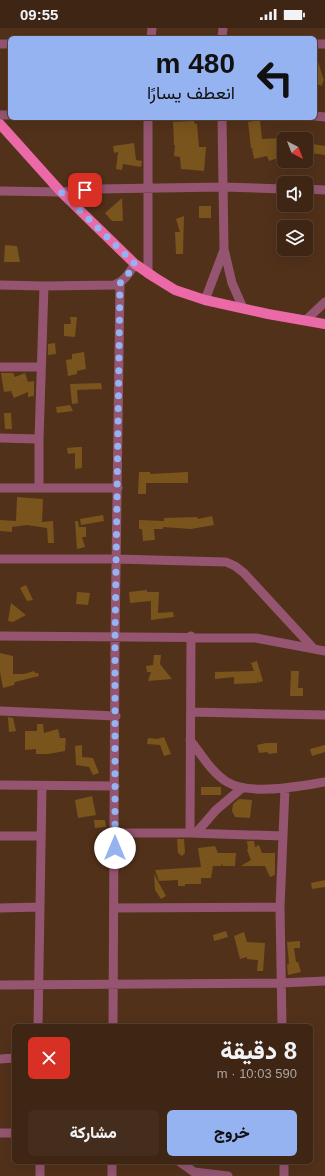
<!DOCTYPE html>
<html lang="ar">
<head>
<meta charset="utf-8">
<style>
  :root { --surface:#3e2514; --page:#452d1d; --text:#f1f3f6; --muted:#ada5a0; --line:#574234; --accent:#95b2f1 }
  body { margin:0; font-family:Helvetica,Vazirmatn,sans-serif; background:var(--page); color:var(--text); direction:rtl; height:100vh; display:flex; flex-direction:column; font-size:15px; white-space:nowrap }
  * { box-sizing:border-box; margin:0 }
  p { font-size:13px; color:var(--muted) }
  .icon { flex:none; width:22px; height:22px; fill:none; stroke:currentColor; stroke-width:2; stroke-linecap:round; stroke-linejoin:round }
  .map { position:relative; flex:1; overflow:hidden; direction:ltr }
  .panel { position:absolute; left:12px; top:996px; width:301px; height:140px; display:flex; flex-direction:column; background:var(--surface); border-radius:6px; box-shadow:0 4px 16px #0002,0 0 0 1px var(--line); direction:rtl }
  .panel>* { flex:none }
  .guide { position:absolute; left:8px; top:8px; width:309px; height:84px; border-radius:6px; box-shadow:0 4px 16px #0002,0 0 0 1px var(--line); direction:rtl; background:#95b2f1; color:#111; overflow:hidden }
  .needle { width:26px; rotate:138deg }
  .fabs { position:absolute; left:277px; top:104px; display:grid; gap:8px }
  .fabs a { display:grid; place-items:center; width:36px; height:36px; border-radius:6px; background:var(--surface); box-shadow:0 4px 16px #0002,0 0 0 1px var(--line); font-size:20px }
  .pin { position:absolute; display:grid; place-items:center; width:34px; height:34px; color:#fff; margin:-17px; border-radius:8px; box-shadow:0 2px 6px #0006 }
  .me { position:absolute; width:44px; margin:-22px; rotate:0deg; stroke-linejoin:round; filter:drop-shadow(0 0 3px #0008) }
  .turn { display:flex; align-items:center; gap:14px; height:84px; padding:0 16px; font-size:18px }
  .turn .icon { width:52px; height:52px; stroke-width:2.5 }
  .turn b { display:block; font-size:28px; line-height:34px }
  .round { display:grid; place-items:center; flex:none; width:42px; height:42px; border-radius:6px; background:var(--page) }
  .headline { display:flex; align-items:center; justify-content:space-between; height:68px; padding:0 16px }
  h1 { font-size:24px; font-weight:800; line-height:30px }
  .primary-button { display:flex; gap:8px; margin-top:auto; padding:8px 16px }
  .primary-button a { flex:1; height:46px; border-radius:6px; background:var(--accent); color:#111; font-size:16px; font-weight:800; line-height:46px; text-align:center }
  .primary-button a+a { background:var(--page); color:var(--text) }
  .status { display:flex; justify-content:space-between; align-items:center; height:28px; padding:0 20px; background:var(--surface); direction:ltr }
  .status svg { height:11px; fill:currentColor }
  .map>svg:first-child { display:block }
  .building { fill:#79541d }
  .lines { fill:none; stroke-linecap:round; stroke-linejoin:round }
  .minor { stroke:#955571; stroke-width:9 }
  .major { stroke:#eb69a6; stroke-width:10 }
  .route { stroke:#95b2f1; stroke-width:7; stroke-dasharray:0 12.6 }
</style>
</head>
<body>
<div class="status"><b>09:55</b><svg viewBox="0 0 49 12"><path d="M0 12V9h3v3zM5 12V6h3v6zM10 12V3h3v9zM15 12V0h3v12zM26 1h20v11H26zM47 4h2v5h-2z"/></svg></div>
<div class="map">
<svg width="325" height="1148" viewBox="0 0 325 1148">
  <rect width="100%" height="100%" fill="#52311a"/>
  <path class="building" d="M315 30H317L323 50 324 51 322 58 316 56Z
    M260 92 262 111 284 110V128L269 133 267 128 254 131 252 120H251L248 94Z
    M194 93V95L197 96 199 119H206L204 143 181 141 180 129 174 128 175 117H174L173 94Z
    M134 115 136 132 142 133 141 139 123 136 122 142 116 141 118 124 114 125 113 118Z
    M306 115 325 118V127L311 125 312 123H306Z
    M122 170 123 193H112L105 185Z
    M199 178H211V190H199Z
    M184 188 183 226H176L175 204H180L176 191Z
    M5 217 17 218 20 234H4Z
    M70 289H77L75 309 64 308V296H71Z
    M55 315 56 326 48 327V316Z
    M84 324 86 341 77 343V346L68 348 66 332 72 331V326Z
    M1 345H13L15 349 25 345 28 354 34 353V368L28 369V364L14 370 11 363 4 364Z
    M101 355 102 361 77 362 78 375 72 376 70 356Z
    M70 377 73 383 57 385 56 379Z
    M4 385H11L12 401H5Z
    M78 419H82V440L75 441V425L68 426 67 420Z
    M139 444H150V446L188 444V455H146V466H138Z
    M17 469 43 471 42 494 53 493 54 515H48L47 500 27 497 12 499V504L0 503V492L16 493Z
    M103 487 104 493 81 497 80 491Z
    M212 488 214 497 191 501 163 499V501H154L155 512 143 513 142 501H139V492L164 493V490L197 489 198 491Z
    M75 493H78L79 499H86V509H82L85 519 77 521Z
    M26 557 33 572 27 573 20 560Z
    M147 562V564H159L158 585 173 584 174 589 151 592V573L130 575 129 564Z
    M77 564 90 565 88 577 76 576Z
    M11 575 26 587 13 594 8 593Z
    M0 625 13 628V646H24L34 643 35 645H38L39 648 15 654 14 657 3 660 0 644Z
    M154 627H161L160 636 172 651 148 653 151 644H147L146 638 153 637Z
    M257 633 263 653 258 655 257 651V655L234 656V649L215 651V644L254 643 251 635Z
    M291 643H299L298 660H303V668H290Z
    M8 689 13 690 16 703 9 704Z
    M37 696H43L44 705 58 701 60 710H66L65 723 48 726H36V721L25 722V703H37Z
    M164 709 171 726 164 728 160 717 147 716 148 710 157 711Z
    M266 715H277V725L268 726V724L259 725 257 717Z
    M82 717V729L93 730 99 745 93 747 89 739 76 737 75 718Z
    M325 717V724L312 728 310 721Z
    M201 759H221V767H201Z
    M92 768 96 787 78 790 75 772Z
    M239 771 252 772 250 790 235 789 232 783 233 776Z
    M94 792H105L106 799 95 800Z
    M177 811H184L185 825 182 828 178 825Z
    M247 813H254L255 819 259 817 262 825H275V847L270 849 265 838H241L251 832 247 822 248 821Z
    M215 818 218 825H236L235 838H223L221 836V838H213L211 850H201V856H185V858H178V852L159 853 155 842 201 839 198 820Z
    M154 846 166 868 161 871 155 862Z
    M325 852V859L312 861 311 855Z
    M226 903 228 909 214 913 213 907Z
    M244 904 247 914 265 915 263 943H257L258 932H257L247 931V929L240 931 234 908Z
    M300 913V920H294L296 934H298L301 944 288 947 287 937 289 936 287 914Z"/>
  <g class="lines">
    <path class="minor" d="M151 10 152 0
      M222 10 223 0
      M0 16H10
      M315 16H325
      M0 87H10
      M315 88 325 89
      M148 90V246
      M222 90 224 221 232 255 243 280
      M306 161 325 162
      M0 163 61 164 97 161 223 159 284 161
      M0 257 44 258 114 257C124 254 129 245 135 236
      M205 272 224 222
      M306 292 325 274
      M0 339H41
      M0 410 39 411
      M39 459V411L44 258
      M0 460H118
      M0 531H116L226 534 235 538 244 545 314 621
      M0 608 256 610 325 623
      M0 683 116 688
      M191 684 325 687
      M190 712C201 726 212 745 227 754 251 768 299 758 325 754
      M0 757 115 758
      M115 805H190L283 808
      M190 805 191 608
      M196 805 216 782 242 760
      M0 808H40
      M0 880 40 879
      M114 880 280 879
      M0 957 281 955 325 953
      M38 998 42 758
      M113 998 115 610 120 255
      M282 998 280 879 285 760
      M0 1031 14 1030
      M0 1105H14
      M40 1134V1148
      M180 1134 194 1144 228 1148
      M284 1134V1148
      M112 1148V1134"/>
    <path class="major" d="M0 96 61 164 135 236 154 249 175 262 205 272 268 286 325 296"/>
  </g>
  <g class="lines">
    <path class="route" d="M85 162 61 164 135 236 124 252 120 255 115 610V820"/>
  </g>
</svg>
<div class="fabs">
<a><svg class="needle" viewBox="-14 -14 28 28"><path d="M0-13l5 13h-10z" fill="#e53935"/><path d="M0 13l5-13h-10z" fill="#ada5a0"/></svg></a>
<a><svg class="icon" aria-label="sound" viewBox="0 0 24 24"><path d="M4 9h4l5-4v14l-5-4H4zM17 9q2 3 0 6"/></svg></a>
<a><svg class="icon" aria-label="layers" viewBox="0 0 24 24"><path d="M12 4l9 5-9 5-9-5zM3 14l9 5 9-5"/></svg></a>
</div>
<div class="pin" style="left:85px;top:162px;background:#d93025"><svg class="icon" aria-label="arrive" viewBox="0 0 24 24"><path d="M6 21V4h12l-3 4 3 4H6"/></svg></div>
<svg class="me" style="left:115px;top:820px" viewBox="-20 -20 40 40"><circle r="19" fill="#fff"/><path d="M0-13L10 11 0 6-10 11z" fill="#95b2f1"/></svg>
<div class="guide">
<div class="turn"><svg class="icon" aria-label="left" viewBox="0 0 24 24"><path d="M17 20v-9H6M10 6l-5 5 5 5"/></svg><div><b>480 m</b>انعطف يسارًا</div></div>
</div>
<section class="panel">
<div class="headline"><div><h1>8 دقيقة</h1><p>590 m · 10:03</p></div><a class="round" style="background:#d93025;color:#fff"><svg class="icon" aria-label="close" viewBox="0 0 24 24"><path d="M6 6l12 12M18 6L6 18"/></svg></a></div>
<div class="primary-button"><a>خروج</a><a>مشاركة</a></div>
</section>
</div>
</body>
</html>
